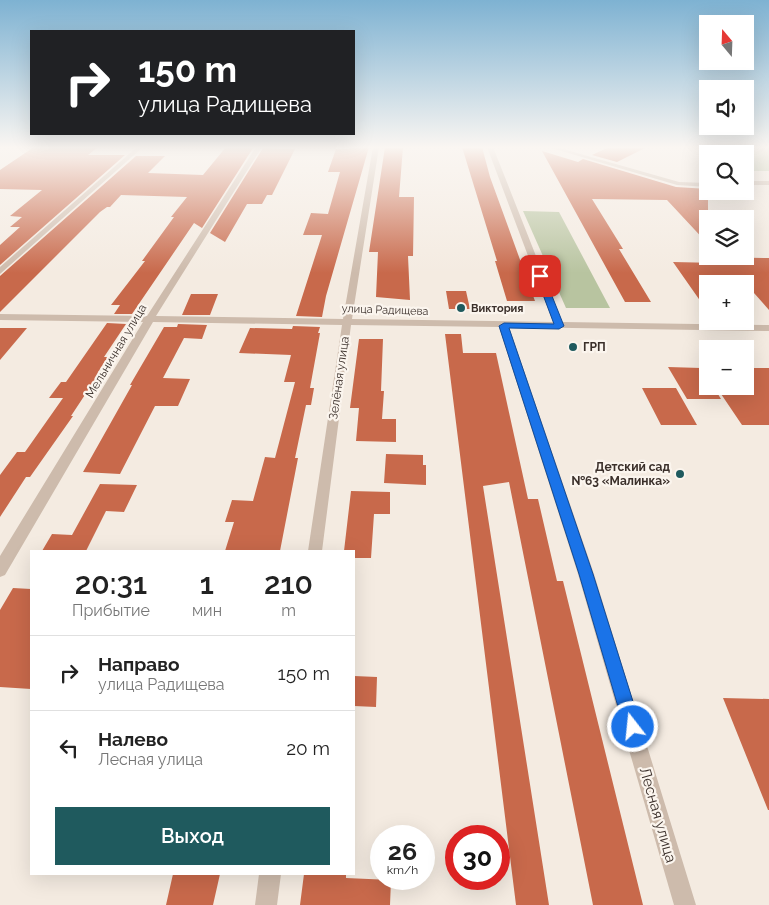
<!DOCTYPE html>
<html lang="ru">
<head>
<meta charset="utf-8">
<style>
  :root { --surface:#fff; --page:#f6f6f6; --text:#222; --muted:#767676; --line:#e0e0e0; --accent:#1f5a5e }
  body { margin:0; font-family:Raleway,sans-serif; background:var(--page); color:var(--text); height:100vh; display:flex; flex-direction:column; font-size:19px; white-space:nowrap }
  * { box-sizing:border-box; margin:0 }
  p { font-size:16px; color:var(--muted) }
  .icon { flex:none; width:28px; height:28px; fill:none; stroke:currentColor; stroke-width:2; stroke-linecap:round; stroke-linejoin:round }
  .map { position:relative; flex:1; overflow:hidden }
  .sheet { position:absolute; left:30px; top:550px; width:325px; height:325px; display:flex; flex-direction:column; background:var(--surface); border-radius:0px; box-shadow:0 5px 20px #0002 }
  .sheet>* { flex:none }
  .hud { position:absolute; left:30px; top:30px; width:325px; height:105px; border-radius:0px; box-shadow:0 5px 20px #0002; background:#202124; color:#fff; overflow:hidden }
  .needle { width:32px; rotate:341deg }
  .controls { position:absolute; left:699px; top:15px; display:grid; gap:10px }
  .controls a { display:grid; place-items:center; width:55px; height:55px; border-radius:0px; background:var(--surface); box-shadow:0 5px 20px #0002; font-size:25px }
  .speed { position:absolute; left:370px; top:825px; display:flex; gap:10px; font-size:25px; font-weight:700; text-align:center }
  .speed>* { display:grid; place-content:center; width:65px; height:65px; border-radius:50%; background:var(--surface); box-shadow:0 5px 20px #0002; line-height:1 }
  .speed small { font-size:12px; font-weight:400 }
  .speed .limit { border:8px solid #d22; background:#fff; color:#111 }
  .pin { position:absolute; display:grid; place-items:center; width:42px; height:42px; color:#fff; margin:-21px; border-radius:10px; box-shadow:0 2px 8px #0006 }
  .me { position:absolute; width:55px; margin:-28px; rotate:344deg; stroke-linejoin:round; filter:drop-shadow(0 0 4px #0008) }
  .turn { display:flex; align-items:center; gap:18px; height:105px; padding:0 25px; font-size:22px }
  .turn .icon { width:65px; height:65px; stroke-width:2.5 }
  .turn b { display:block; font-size:35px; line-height:42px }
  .eta { display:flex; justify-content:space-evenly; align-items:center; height:85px; text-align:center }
  .eta b { font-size:30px; font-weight:600; line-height:35px }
  .action { display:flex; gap:10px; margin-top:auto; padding:10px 25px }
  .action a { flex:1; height:58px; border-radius:0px; background:var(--accent); color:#fff; font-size:20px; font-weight:600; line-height:58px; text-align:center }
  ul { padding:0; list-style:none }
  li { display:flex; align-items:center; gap:15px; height:75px; padding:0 25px; border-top:1px solid var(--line) }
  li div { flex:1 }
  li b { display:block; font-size:19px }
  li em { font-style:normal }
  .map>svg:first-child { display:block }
  .green { fill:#b8c4a0 }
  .building { fill:#c8694b }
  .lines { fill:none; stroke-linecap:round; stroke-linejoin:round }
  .minor { fill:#cdbbac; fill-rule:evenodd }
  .route { fill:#1a73e8; stroke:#114b97 }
  .poi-dot { fill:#1f5a5e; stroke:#fbf5ee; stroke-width:2 }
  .labels { text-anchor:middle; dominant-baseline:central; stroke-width:4.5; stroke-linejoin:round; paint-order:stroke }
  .far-poi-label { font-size:11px; font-weight:bold; fill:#3b302b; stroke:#fbf5ee; text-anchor:start }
  .far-street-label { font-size:11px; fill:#3b302b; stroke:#fbf5ee }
  .poi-label { font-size:12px; font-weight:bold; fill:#3b302b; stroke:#fbf5ee; text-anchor:start }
  .street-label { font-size:12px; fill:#3b302b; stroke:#fbf5ee }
  .near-street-label { font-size:15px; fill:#3b302b; stroke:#fbf5ee }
</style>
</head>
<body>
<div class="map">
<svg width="769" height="905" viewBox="0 0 769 905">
  <rect width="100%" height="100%" fill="#f4ebe1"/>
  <path class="green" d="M714 147H769V171H745V154H723Z
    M523 211 559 212 610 308H566Z"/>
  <path class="building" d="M34 147H98L88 155H125L0 265V245L20 227H10L22 217 10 216 42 190 0 189V170Z
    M226 147 253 148 202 228 194 223 132 314H114L120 305H111L145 261H142L174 217H171L187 197 121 195 110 207H107L100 212 0 312V276L136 156H165L148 173 203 175Z
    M350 147H369L326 296 322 317 296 316 322 235H303L311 213 328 214 340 172H328L336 149H349Z
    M385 147H403L399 197H414L413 256H408L410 300 376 297 378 252H369Z
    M462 147H482L490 177 535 301H507L495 261H497Z
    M609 147H647L617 162 592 155Z
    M263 148 295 149 272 195H267L262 204H247L225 242 210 233Z
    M542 151 578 162 583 159 676 187 708 189V244L667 200 592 199 623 249H619L651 302H625Z
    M713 257 769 258V310L746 284H708V312L673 262 718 263Z
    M446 291H466L470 309H449Z
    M191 294H218L210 315H182Z
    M107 323 126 324 104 357H108L98 372H100L71 416H73L30 477H26L0 517V475L17 452H25L63 398H49L61 382H66Z
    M178 324 207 325 202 339 184 338 163 378 190 379 178 406H155L120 474 83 472 132 385H130L164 327H177Z
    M293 326 320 327 318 333H320L310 388H314L311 405H306L295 458H298L280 551H225L234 522H225L232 500 253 501 265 457 275 458 295 382H284L291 355 239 353 250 328 292 329Z
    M0 328H27L0 360Z
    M445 334H461L463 353H496L528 499H538L557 581H563L643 905H593L509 482 483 486 549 905H516Z
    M359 339H383L381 391H384L382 419H396V442L356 441 359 408H350Z
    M668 367 701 368 708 378V386H713L721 399H687Z
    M745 368H769V425H742L717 388H745Z
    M642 388H676L697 425H661Z
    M386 454 423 455V465H426V485L384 483Z
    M100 484 137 485 124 512 106 511 86 551H42L52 534 72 535Z
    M351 491 390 492V514H374L371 558H354V551H344Z
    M13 588 31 589V689L0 687V610Z
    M354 676 377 677 376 707 354 706Z
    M723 698 769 699V810H768Z
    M173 874H220L213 905H166Z
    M304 874H346V878L391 880 390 905H300Z"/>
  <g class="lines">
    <path class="minor" d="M137 147H143L0 274V267Z
      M256 147H262L156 316 343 319 373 147H379L352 319 553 322 487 147H493L562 322 769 325V331L509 327 594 574 696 905H674L578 574 499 327 351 325 322 551H308L342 325 153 322 5 575 0 577V556L143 322 0 320V314L147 316Z
      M548 147H556L679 182 708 183V187L677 185Z
      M769 181V185H753L745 188V184L752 181Z
      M259 874H281L277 905H255Z"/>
  </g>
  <linearGradient id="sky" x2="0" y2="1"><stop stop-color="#7eb2d2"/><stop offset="0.54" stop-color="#faf6f2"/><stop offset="1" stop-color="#faf6f2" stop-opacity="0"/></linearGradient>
  <rect width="769" height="273" fill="url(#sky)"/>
  <path class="route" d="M537 274 544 276 564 326 559 329 509 328 593 574 641 727 639 733 633 735 627 733 624 727 579 574 499 326 504 323 554 324 536 276Z"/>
  <g class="poi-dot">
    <circle cx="461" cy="308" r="5"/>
    <circle cx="573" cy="347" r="5"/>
    <circle cx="680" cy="474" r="5"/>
  </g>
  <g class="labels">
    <g class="far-poi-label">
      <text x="471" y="308">Виктория</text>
    </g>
    <g class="far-street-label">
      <text transform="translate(385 310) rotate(2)">улица Радищева</text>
    </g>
    <g class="poi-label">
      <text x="583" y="347">ГРП</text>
      <text x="670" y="467" text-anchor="end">Детский сад<tspan x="670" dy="14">№63 «Малинка»</tspan></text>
    </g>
    <g class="street-label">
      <text transform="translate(116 351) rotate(-59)">Мельничная улица</text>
      <text transform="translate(339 378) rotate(-82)">Зелёная улица</text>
    </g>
    <g class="near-street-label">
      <text transform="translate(658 815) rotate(74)">Лесная улица</text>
    </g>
  </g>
</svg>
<div class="controls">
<a><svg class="needle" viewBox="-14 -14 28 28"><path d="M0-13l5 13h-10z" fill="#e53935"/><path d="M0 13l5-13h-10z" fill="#767676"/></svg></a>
<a><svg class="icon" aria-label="sound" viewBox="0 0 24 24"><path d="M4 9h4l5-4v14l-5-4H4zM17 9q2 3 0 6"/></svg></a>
<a><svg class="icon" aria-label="search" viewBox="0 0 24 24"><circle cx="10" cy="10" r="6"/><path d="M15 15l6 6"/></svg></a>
<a><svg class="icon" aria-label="layers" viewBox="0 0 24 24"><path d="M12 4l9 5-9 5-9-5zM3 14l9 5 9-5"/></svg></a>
<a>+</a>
<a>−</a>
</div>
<div class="speed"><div>26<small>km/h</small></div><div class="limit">30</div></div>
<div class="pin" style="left:540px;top:276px;background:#d93025"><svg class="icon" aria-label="arrive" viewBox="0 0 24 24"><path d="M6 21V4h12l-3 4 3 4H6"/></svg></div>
<svg class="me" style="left:633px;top:727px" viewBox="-20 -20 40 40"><circle r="17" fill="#1a73e8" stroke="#fff" stroke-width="3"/><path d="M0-11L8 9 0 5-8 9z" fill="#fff"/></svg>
<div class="hud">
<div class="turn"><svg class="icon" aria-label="right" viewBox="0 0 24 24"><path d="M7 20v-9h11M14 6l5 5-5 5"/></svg><div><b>150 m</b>улица Радищева</div></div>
</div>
<section class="sheet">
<div class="eta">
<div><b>20:31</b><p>Прибытие</p></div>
<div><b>1</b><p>мин</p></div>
<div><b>210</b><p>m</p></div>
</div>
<ul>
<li><svg class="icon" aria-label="right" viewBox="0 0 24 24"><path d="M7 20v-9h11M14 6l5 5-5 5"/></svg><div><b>Направо</b><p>улица Радищева</p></div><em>150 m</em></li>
<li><svg class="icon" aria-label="left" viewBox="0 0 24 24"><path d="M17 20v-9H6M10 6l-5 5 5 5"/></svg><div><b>Налево</b><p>Лесная улица</p></div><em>20 m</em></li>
</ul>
<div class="action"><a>Выход</a></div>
</section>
</div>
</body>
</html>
